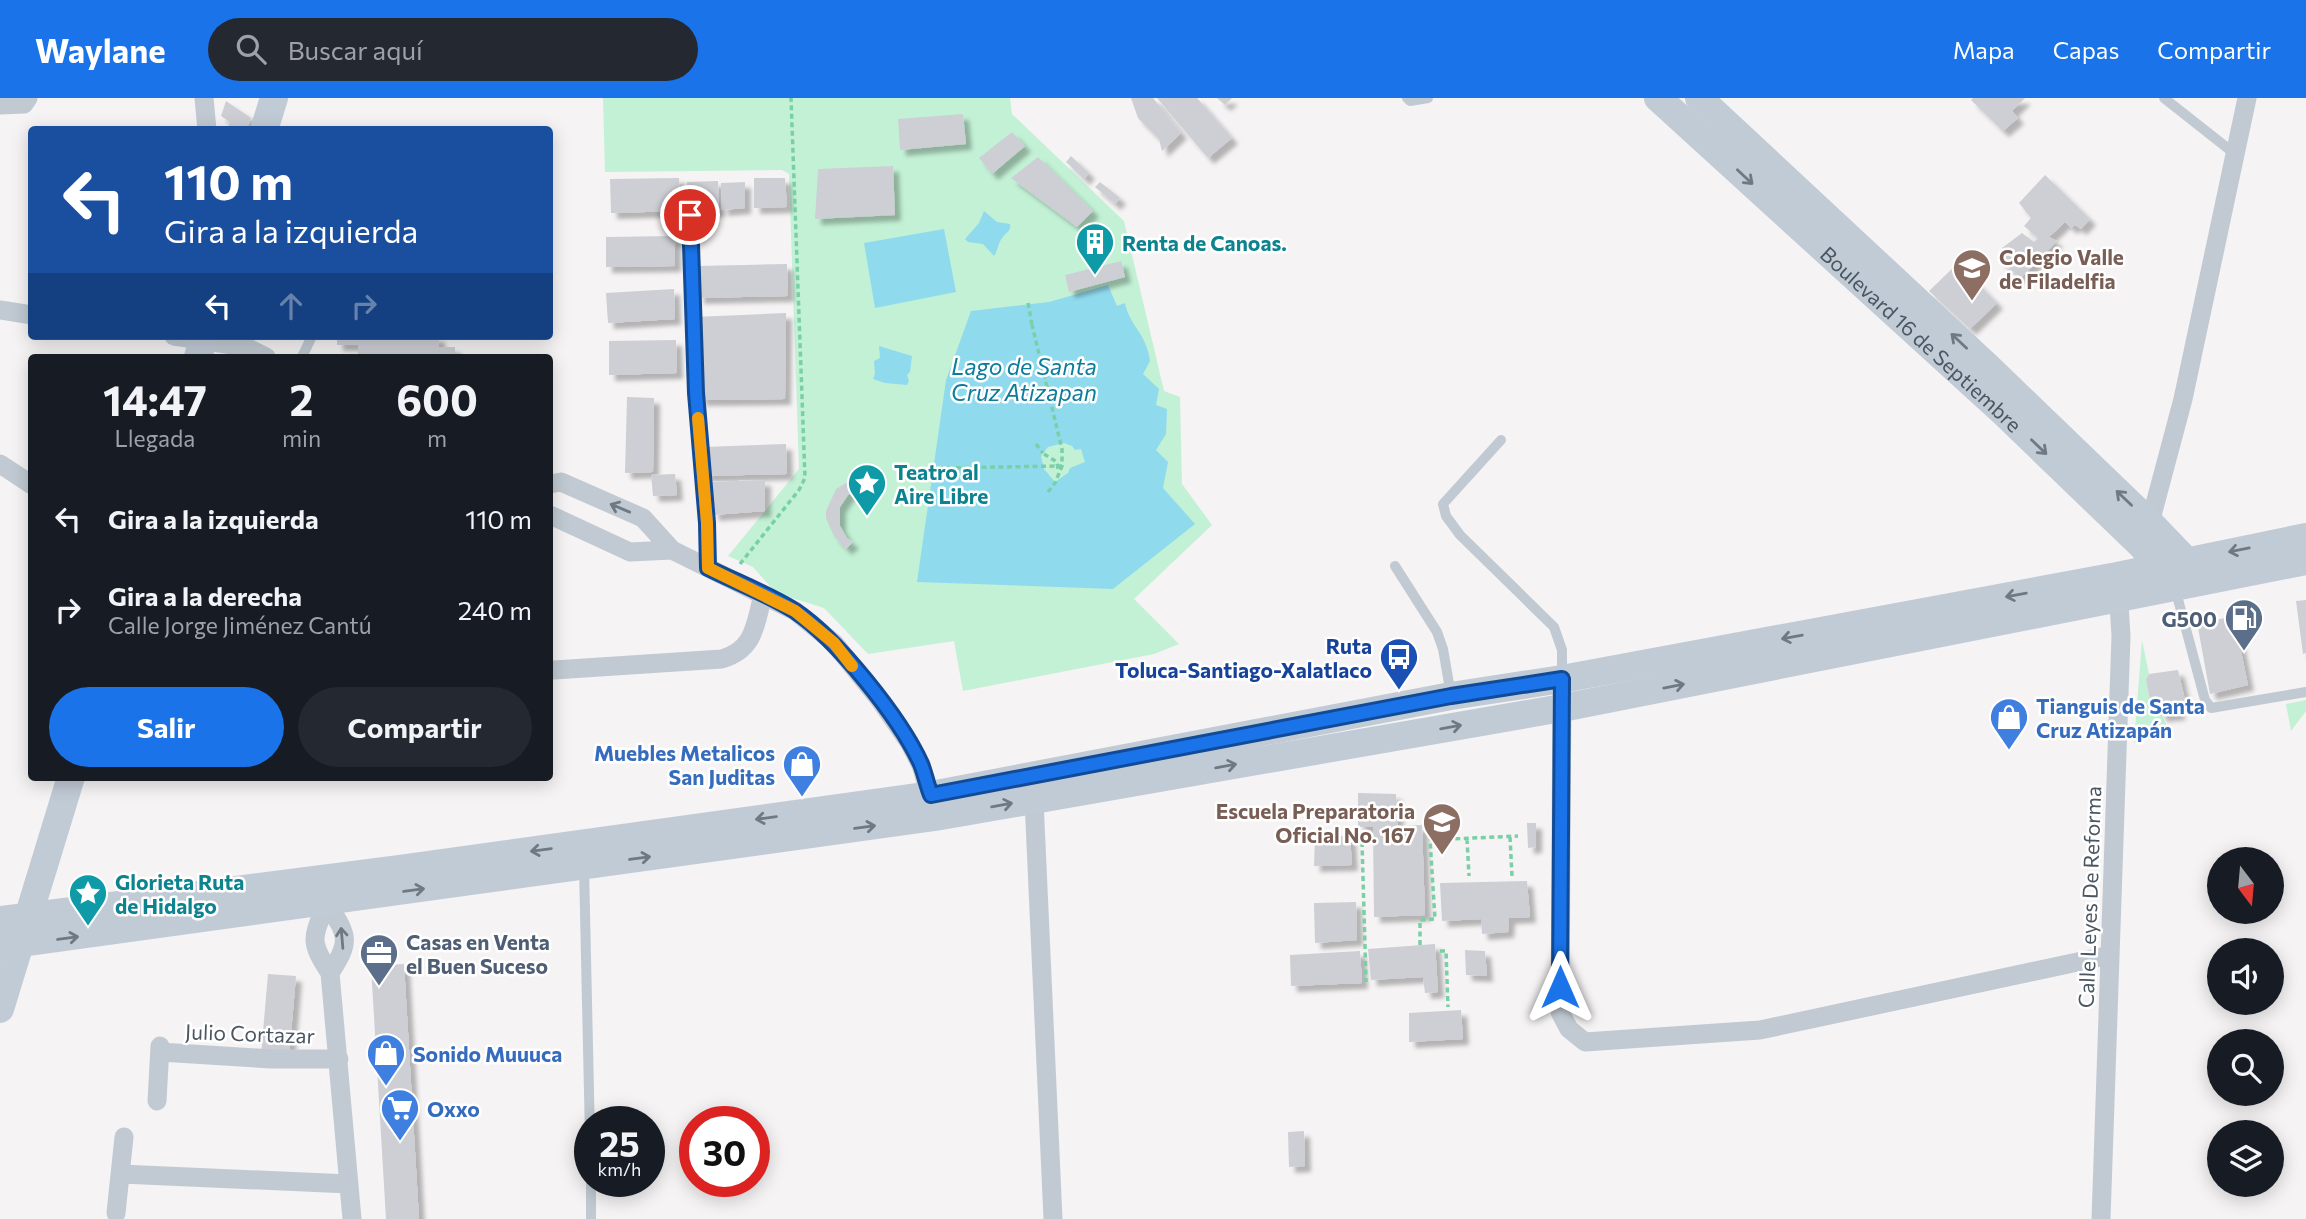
<!DOCTYPE html>
<html lang="es">
<head>
<meta charset="utf-8">
<style>
  :root { --surface:#171b24; --page:#242831; --text:#f1f3f6; --muted:#9ea1a6; --accent:#1a73e8 }
  body { margin:0; font-family:Commissioner,sans-serif; background:var(--page); color:var(--text); height:100vh; display:flex; flex-direction:column; font-size:26px; white-space:nowrap }
  * { box-sizing:border-box; margin:0 }
  p { font-size:23px; color:var(--muted) }
  .icon { flex:none; width:38px; height:38px; fill:none; stroke:currentColor; stroke-width:2; stroke-linecap:round; stroke-linejoin:round }
  .map { position:relative; flex:1; overflow:hidden }
  .panel { position:absolute; left:28px; top:256px; width:525px; height:427px; display:flex; flex-direction:column; background:var(--surface); border-radius:7px; box-shadow:0 4px 18px #0003 }
  .panel>* { flex:none }
  .top-card { position:absolute; left:28px; top:28px; width:525px; height:214px; border-radius:7px; box-shadow:0 4px 18px #0003; background:#1a4fa0; color:#fff; overflow:hidden }
  .needle { width:46px; rotate:164deg }
  .buttons { position:absolute; left:2207px; top:749px; display:grid; gap:14px }
  .buttons a { display:grid; place-items:center; width:77px; height:77px; border-radius:50%; background:var(--surface); box-shadow:0 4px 18px #0003; font-size:35px }
  .speed { position:absolute; left:574px; top:1008px; display:flex; gap:14px; font-size:35px; font-weight:700; text-align:center }
  .speed>* { display:grid; place-content:center; width:91px; height:91px; border-radius:50%; background:var(--surface); box-shadow:0 4px 18px #0003; line-height:1 }
  .speed small { font-size:18px; font-weight:400 }
  .speed .limit { border:10px solid #d22; background:#fff; color:#111 }
  .pin { position:absolute; display:grid; place-items:center; width:60px; height:60px; color:#fff; margin:-30px; border:4px solid #fff; border-radius:50%; box-shadow:0 2px 7px #0007 }
  .me { position:absolute; width:77px; margin:-38px; rotate:0deg; stroke-linejoin:round; filter:drop-shadow(0 0 5px #0008) }
  .turn { display:flex; align-items:center; gap:24px; height:147px; padding:0 21px; font-size:32px }
  .turn .icon { width:91px; height:91px; stroke-width:2.5 }
  .turn b { display:block; font-size:49px; line-height:60px }
  .lanes { display:flex; align-items:center; height:66px; padding:0 21px; background:#0003; justify-content:center; gap:35px; direction:ltr }
  .lanes .off { opacity:.35 }
  .eta { display:flex; justify-content:space-evenly; align-items:center; height:119px; text-align:center }
  .eta b { font-size:42px; font-weight:700; line-height:49px }
  .primary-button { display:flex; gap:14px; margin-top:auto; padding:14px 21px }
  .primary-button a { flex:1; height:80px; border-radius:42px; background:var(--accent); color:#fff; font-size:28px; font-weight:700; line-height:80px; text-align:center }
  .primary-button a+a { background:var(--page); color:var(--text) }
  ul { padding:0; list-style:none }
  li { display:flex; align-items:center; gap:21px; height:91px; padding:0 21px }
  li div { flex:1 }
  li b { display:block; font-size:26px }
  li em { font-style:normal }
  header { display:flex; align-items:center; gap:42px; box-sizing:border-box; height:98px; padding:0 35px; background:var(--accent); color:#fff }
  header strong { font-size:33px }
  nav { display:flex; gap:38px; margin-inline-start:auto; font-size:24px }
  .search { width:490px; height:63px; background:var(--page); display:flex; align-items:center; gap:18px; box-sizing:border-box; padding:0 24px; border-radius:38px; color:var(--muted); font-size:26px }
  .map>svg:first-child { display:block }
  .green { fill:#c3f1d5 }
  .water { fill:#90daee; fill-rule:evenodd }
  .building { fill:#cdcfd5; filter:url(#shadow) }
  .lines { fill:none; stroke-linecap:round; stroke-linejoin:round }
  .path { stroke:#7ad0a6; stroke-width:3.5; stroke-dasharray:5 3.5; stroke-linecap:butt }
  .lane { stroke:#c1cad2; stroke-width:10 }
  .street { stroke:#c1cad2; stroke-width:19 }
  .secondary { stroke:#c1cbd6; stroke-width:28 }
  .path-bridge { stroke:#7ad0a6; stroke-width:3.5; stroke-dasharray:5 3.5; stroke-linecap:butt }
  .oneway { stroke:#6e7984 }
  .oneway2 { stroke:#6e7983 }
  .route-casing { stroke:#114b97; stroke-width:18 }
  .route { stroke:#1a73e8; stroke-width:12 }
  .slow { stroke:#f59e0b; stroke-width:12 }
  .labels { text-anchor:middle; dominant-baseline:central; stroke-width:5; stroke-linejoin:round; paint-order:stroke }
  .culture-label { font-size:21px; font-weight:bold; fill:#0d838f; stroke:#fff; text-anchor:start }
  .education-label { font-size:21px; font-weight:bold; fill:#785e54; stroke:#fff; text-anchor:start }
  .street-label { font-size:21px; fill:#4a5661; stroke:#fff }
  .service-label { font-size:21px; font-weight:bold; fill:#4e5e75; stroke:#fff; text-anchor:end }
  .transit-label { font-size:21px; font-weight:bold; fill:#164399; stroke:#fff; text-anchor:end }
  .shop-label { font-size:21px; font-weight:bold; fill:#366cbe; stroke:#fff; text-anchor:start }
  .water-label { font-size:23px; font-style:italic; fill:#0c7c9b; stroke:#fff }
</style>
</head>
<body>
<header>
<strong>Waylane</strong>
<div class="search"><svg class="icon" aria-label="search" viewBox="0 0 24 24"><circle cx="10" cy="10" r="6"/><path d="M15 15l6 6"/></svg>Buscar aquí</div>
<nav><a>Mapa</a><a>Capas</a><a>Compartir</a></nav>
</header>
<div class="map">
<svg width="2306" height="1121" viewBox="0 0 2306 1121">
  <defs>
    <filter id="shadow"><feDropShadow dx="6" dy="6" stdDeviation="2" flood-color="#0004"/></filter>
  </defs>
  <rect width="100%" height="100%" fill="#f5f3f3"/>
  <path class="green" d="M603 0H1010L1012 16 1124 123 1164 293 1180 299 1182 386 1212 427 1134 501 1179 546 1154 556 963 593 954 543 868 556 824 510 776 495 753 469 728 458 799 371 789 76 782 72 605 74Z
    M2142 542 2149 576 2146 581 2151 608H2158L2170 636 2134 645Z
    M2306 602V613L2291 633 2286 606Z"/>
  <path class="water" d="M984 113 997 124 1010 126C1011 134 1007 133 1003 139 998 144 998 153 994 158L983 146 968 144 965 141 979 125Z
    M944 131 956 194 875 210 864 145Z
    M1108 187 1117 208 1125 205C1129 227 1147 236 1150 263L1143 276 1159 291 1156 307 1167 311 1166 336 1156 352 1168 364 1163 390 1195 426 1113 491 917 484 946 282 971 213 1049 204ZM1064 345 1072 348 1075 352 1081 351 1085 364 1070 370 1068 375 1055 384 1044 371 1041 358 1048 349Z
    M879 248 912 258 910 274 907 277 909 283 907 287 885 285 873 281 875 276 874 263 880 260Z"/>
  <path class="building" d="M1131 0H1153L1181 35 1162 53 1159 41 1138 20Z
    M1157 0H1197L1232 40 1208 60Z
    M1217 0H1232L1225 7Z
    M1973 0H2025L2012 13 2018 20 2003 33 1971 2Z
    M226 3 251 20 247 32H227L230 24 221 18Z
    M963 16 966 46 900 52 898 21Z
    M1012 34 1025 48 992 76 979 60Z
    M1071 58 1089 75 1084 81 1066 64Z
    M1038 59 1093 113 1077 129 1011 80Z
    M893 68 895 117 815 121 818 71Z
    M2045 77 2090 121 2081 131 2075 127 2071 130 2065 124 2049 139 2057 143 2021 180 1999 162 2006 155 2002 150 2022 135 2034 144 2038 140 2024 128 2031 120 2019 105Z
    M679 80 681 113 611 115 610 81Z
    M754 80H785L787 109 754 110Z
    M718 83 719 113H687V84Z
    M745 84V110L722 112 721 85Z
    M1100 84 1120 100 1115 106 1095 89Z
    M675 138V168L606 169V139Z
    M1121 163 1125 179 1069 194 1065 177Z
    M1958 165 1997 205 1970 231 1929 193Z
    M787 166 788 198 698 200V168Z
    M674 191 675 221 608 225 606 195Z
    M786 215 785 301 700 302 694 219Z
    M337 238H439V249H455V259H358V247H337Z
    M676 242 677 275 609 277V243Z
    M627 299 654 300 653 374 625 375Z
    M786 346 787 376 705 378 704 349Z
    M675 376 677 397 653 398 651 377Z
    M865 377 868 389 857 392 848 397 840 409V428L847 440 853 444 846 451 834 438 826 420V413L836 391 856 379Z
    M765 382V413L713 417 711 384Z
    M2306 502V555L2303 556 2296 503Z
    M2234 519 2248 587 2210 596 2197 524Z
    M2178 572 2186 606H2176L2180 616 2161 618 2158 608H2151L2146 581 2149 576Z
    M1358 695 1396 696 1398 728 1422 727 1425 817 1374 819 1373 729H1358Z
    M1527 725H1536V749L1528 750Z
    M1350 738 1352 767 1314 768 1315 739Z
    M1527 783 1530 819 1509 820 1508 834 1482 836 1481 821 1442 823 1440 785Z
    M1356 804 1357 842 1315 845 1314 805Z
    M1435 846 1438 894 1425 895 1423 879 1371 882 1368 851Z
    M1465 852 1485 853 1487 878 1466 877Z
    M1360 853 1362 885 1291 888 1290 857Z
    M404 866 419 1121H386L371 868Z
    M268 876 296 878 289 959 261 957Z
    M1461 912 1463 941 1409 944V915Z
    M1304 1033 1305 1068 1289 1069 1288 1034Z"/>
  <g class="lines">
    <path class="path" d="M1028 205 1032 227
      M1036 346 1043 355
      M1044 356 1057 364 1058 372
      M926 372 939 370
      M1048 394 1055 385 1062 368
      M740 466 799 392 805 380 791 0
      M1510 739 1512 778
      M1467 741 1469 778
      M1362 744 1366 884
      M1420 847V822L1435 821 1430 742 1518 738
      M1440 853H1446L1448 909"/>
    <path class="lane" d="M1407 0 1410 3 1428 0
      M2164 0 2235 56
      M690 117 696 295 707 425V469
      M302 259 312 238
      M1501 342 1443 406 1446 418 1460 437 1554 529 1562 552V577
      M1395 468 1437 534 1443 551 1451 597
      M2175 490 2205 602 2211 610 2306 594
      M584 769 590 1039
      M591 1083V1121"/>
    <path class="street" d="M204 0 207 32
      M0 7 24 6 28 0
      M0 212 32 217
      M174 238 246 249 266 259
      M0 366 32 387
      M550 386 561 384 643 420 672 452 795 513 834 545 880 602 909 644 921 667 933 707
      M550 417 630 454 672 452
      M2147 436 2183 301 2247 0
      M554 572 722 561C755 551 755 527 763 497
      M1562 581 1560 914 1569 931 1585 944 1760 932 2110 857
      M1034 702 1053 1121
      M327 805C313 839 308 842 330 875L352 1121
      M327 805C347 837 352 842 330 875
      M160 954 272 961H339
      M157 1003 160 948
      M121 1076 349 1086
      M116 1115 124 1039
      M2101 1121 2121 538 2118 490"/>
    <g class="secondary">
      <path id="s1" d="M1658 0 2004 315 2142 448 2168 480"/>
      <path d="M1699 0 1989 270 2151 426 2197 474"/>
      <path d="M264 32 274 0"/>
      <path d="M198 259 204 238"/>
      <path d="M0 822 400 771 931 697 1451 598 1562 581 2117 478 2306 439"/>
      <path d="M0 848 935 719 1562 610 2306 463"/>
      <path d="M0 911 71 679"/>
    </g>
    <path class="path-bridge" d="M939 370 1062 368V351L1032 227"/>
  </g>
  <defs><path id="oneway-shaft" d="M-6 0H5M1.5-3L5.5 0L1.5 3" fill="none" stroke-width="1.6" stroke-linecap="round" stroke-linejoin="round" transform="scale(1.75)"/></defs>
  <g class="oneway">
    <use href="#oneway-shaft" transform="translate(1745 79) rotate(43)"/>
    <use href="#oneway-shaft" transform="translate(1959 243) rotate(-137)"/>
    <use href="#oneway-shaft" transform="translate(2039 349) rotate(44)"/>
    <use href="#oneway-shaft" transform="translate(2124 400) rotate(-136)"/>
    <use href="#oneway-shaft" transform="translate(2239 452) rotate(169)"/>
    <use href="#oneway-shaft" transform="translate(2016 497) rotate(170)"/>
    <use href="#oneway-shaft" transform="translate(1792 539) rotate(170)"/>
    <use href="#oneway-shaft" transform="translate(1674 588) rotate(-11)"/>
    <use href="#oneway-shaft" transform="translate(1451 629) rotate(-10)"/>
    <use href="#oneway-shaft" transform="translate(1226 668) rotate(-10)"/>
    <use href="#oneway-shaft" transform="translate(1002 707) rotate(-10)"/>
    <use href="#oneway-shaft" transform="translate(766 720) rotate(172)"/>
    <use href="#oneway-shaft" transform="translate(865 729) rotate(-8)"/>
    <use href="#oneway-shaft" transform="translate(541 752) rotate(172)"/>
    <use href="#oneway-shaft" transform="translate(640 760) rotate(-8)"/>
    <use href="#oneway-shaft" transform="translate(414 792) rotate(-8)"/>
    <use href="#oneway-shaft" transform="translate(68 840) rotate(-8)"/>
  </g>
  <g class="oneway2">
    <use href="#oneway-shaft" transform="translate(620 410) rotate(-157)"/>
    <use href="#oneway-shaft" transform="translate(342 840) rotate(-95)"/>
  </g>
  <g class="lines">
    <g class="route-casing">
      <path id="route" d="M690 117 696 295 707 425 708 470C736 484 768 496 795 513 837 541 900 620 921 666 925 676 927 687 931 697L1451 598 1562 581 1560 889"/>
    </g>
    <use href="#route" class="route"/>
    <path class="slow" d="M698 320 707 425 708 470 795 513 834 545 852 568"/>
  </g>
  <defs>
    <g id="building-pin" transform="scale(2.0125)"><path d="M0 17L-7.5 6A9.5 9.5 0 1 1 7.5 6Z" fill="#0f9aa8" stroke="#fff"/><path d="M-4-6H4V6H1V3H-1V6H-4ZM-2.5-4.3h1.7v1.8h-1.7ZM.8-4.3h1.7v1.8H.8ZM-2.5-1h1.7V.8h-1.7ZM.8-1h1.7V.8H.8Z" fill="#fff"/></g>
    <g id="school-pin" transform="scale(2.0125)"><path d="M0 17L-7.5 6A9.5 9.5 0 1 1 7.5 6Z" fill="#8d6e63" stroke="#fff"/><path d="M0-5L7-2L0 1L-7-2ZM-4 1L0 2.5L4 1V4Q0 6-4 4Z" fill="#fff"/></g>
    <g id="sight-pin" transform="scale(2.0125)"><path d="M0 17L-7.5 6A9.5 9.5 0 1 1 7.5 6Z" fill="#0f9aa8" stroke="#fff"/><path d="M0-6L1.8-2.2L6-1.7L2.9 1.2L3.7 5.4L0 3.3L-3.7 5.4L-2.9 1.2L-6-1.7L-1.8-2.2Z" fill="#fff"/></g>
    <g id="fuel-pin" transform="scale(2.0125)"><path d="M0 17L-7.5 6A9.5 9.5 0 1 1 7.5 6Z" fill="#5c6f8a" stroke="#fff"/><path d="M-5.5-6h7V0h2V4h1.3V-2.5L3-4.5l.8-.8L6-3V5H2.5V1h-1V6h-7ZM-4.2-4.7v3.2H.2V-4.7Z" fill="#fff"/></g>
    <g id="bus-pin" transform="scale(2.0125)"><path d="M0 17L-7.5 6A9.5 9.5 0 1 1 7.5 6Z" fill="#1a4fb4" stroke="#fff"/><path d="M-5-6H5V4H4V6H2V4H-2V6H-4V4H-5ZM-3.5-4V0h7V-4ZM-3.5 1.2v1.5H-2V1.2ZM2 1.2v1.5H3.5V1.2Z" fill="#fff"/></g>
    <g id="shop-pin" transform="scale(2.0125)"><path d="M0 17L-7.5 6A9.5 9.5 0 1 1 7.5 6Z" fill="#3f7fe0" stroke="#fff"/><path d="M-5-2.5h2.3a2.7 3.5 0 0 1 5.4 0H5L5.5 6h-11ZM-1.5-2.5h3a1.5 2.3 0 0 0-3 0Z" fill="#fff"/></g>
    <g id="office-pin" transform="scale(2.0125)"><path d="M0 17L-7.5 6A9.5 9.5 0 1 1 7.5 6Z" fill="#5c6f8a" stroke="#fff"/><path d="M-6-3h4V-5.5h4V-3h4V5H-6ZM-1-4.5V-3h2v-1.5ZM-6 0V1H6V0Z" fill="#fff"/></g>
    <g id="supermarket-pin" transform="scale(2.0125)"><path d="M0 17L-7.5 6A9.5 9.5 0 1 1 7.5 6Z" fill="#3f7fe0" stroke="#fff"/><path d="M-6-5.5h2.5l.6 2H6L4.5 2H-2.5L-4.4-4H-6ZM-1.5 3.2a1.3 1.3 0 1 0 .1 0ZM3 3.2a1.3 1.3 0 1 0 .1 0Z" fill="#fff"/></g>
  </defs>
  <g fill-rule="evenodd">
    <use href="#building-pin" x="1095" y="144"/>
    <use href="#school-pin" x="1972" y="170"/>
    <use href="#sight-pin" x="867" y="385"/>
    <use href="#fuel-pin" x="2244" y="520"/>
    <use href="#bus-pin" x="1399" y="559"/>
    <use href="#shop-pin" x="2009" y="619"/>
    <use href="#shop-pin" x="802" y="666"/>
    <use href="#school-pin" x="1442" y="724"/>
    <use href="#sight-pin" x="88" y="795"/>
    <use href="#office-pin" x="379" y="855"/>
    <use href="#shop-pin" x="386" y="955"/>
    <use href="#supermarket-pin" x="400" y="1010"/>
  </g>
  <g class="labels">
    <g class="culture-label">
      <text x="1122" y="144">Renta de Canoas.</text>
      <text x="894" y="373">Teatro al<tspan x="894" dy="24">Aire Libre</tspan></text>
      <text x="115" y="783">Glorieta Ruta<tspan x="115" dy="24">de Hidalgo</tspan></text>
    </g>
    <g class="education-label">
      <text x="1999" y="158">Colegio Valle<tspan x="1999" dy="24">de Filadelfia</tspan></text>
      <text x="1415" y="712" text-anchor="end">Escuela Preparatoria<tspan x="1415" dy="24">Oficial No. 167</tspan></text>
    </g>
    <g class="street-label">
      <text stroke="none"><textPath href="#s1" startOffset="357">Boulevard 16 de Septiembre</textPath></text>
      <text transform="translate(2089 799) rotate(-88)">Calle Leyes De Reforma</text>
      <text transform="translate(250 935) rotate(2)">Julio Cortazar</text>
    </g>
    <g class="service-label">
      <text x="2217" y="520">G500</text>
      <text x="406" y="843" text-anchor="start">Casas en Venta<tspan x="406" dy="24">el Buen Suceso</tspan></text>
    </g>
    <g class="transit-label">
      <text x="1372" y="547">Ruta<tspan x="1372" dy="24">Toluca-Santiago-Xalatlaco</tspan></text>
    </g>
    <g class="shop-label">
      <text x="2036" y="607">Tianguis de Santa<tspan x="2036" dy="24">Cruz Atizapán</tspan></text>
      <text x="775" y="654" text-anchor="end">Muebles Metalicos<tspan x="775" dy="24">San Juditas</tspan></text>
      <text x="413" y="955">Sonido Muuuca</text>
      <text x="427" y="1010">Oxxo</text>
    </g>
    <g class="water-label">
      <text x="1024" y="268">Lago de Santa<tspan x="1024" dy="26">Cruz Atizapan</tspan></text>
    </g>
  </g>
</svg>
<div class="buttons">
<a><svg class="needle" viewBox="-14 -14 28 28"><path d="M0-13l5 13h-10z" fill="#e53935"/><path d="M0 13l5-13h-10z" fill="#9ea1a6"/></svg></a>
<a><svg class="icon" aria-label="sound" viewBox="0 0 24 24"><path d="M4 9h4l5-4v14l-5-4H4zM17 9q2 3 0 6"/></svg></a>
<a><svg class="icon" aria-label="search" viewBox="0 0 24 24"><circle cx="10" cy="10" r="6"/><path d="M15 15l6 6"/></svg></a>
<a><svg class="icon" aria-label="layers" viewBox="0 0 24 24"><path d="M12 4l9 5-9 5-9-5zM3 14l9 5 9-5"/></svg></a>
</div>
<div class="speed"><div>25<small>km/h</small></div><div class="limit">30</div></div>
<div class="pin" style="left:690px;top:117px;background:#d93025"><svg class="icon" aria-label="arrive" viewBox="0 0 24 24"><path d="M6 21V4h12l-3 4 3 4H6"/></svg></div>
<svg class="me" style="left:1560px;top:889px" viewBox="-20 -20 40 40"><path d="M0-17L14 15 0 8-14 15z" fill="#1a73e8" stroke="#fff" stroke-width="4"/></svg>
<div class="top-card">
<div class="turn"><svg class="icon" aria-label="left" viewBox="0 0 24 24"><path d="M17 20v-9H6M10 6l-5 5 5 5"/></svg><div><b>110 m</b>Gira a la izquierda</div></div>
<div class="lanes"><svg class="icon" aria-label="left" viewBox="0 0 24 24"><path d="M17 20v-9H6M10 6l-5 5 5 5"/></svg><svg class="icon off" aria-label="ahead" viewBox="0 0 24 24"><path d="M12 20V5M6 11l6-6 6 6"/></svg><svg class="icon off" aria-label="right" viewBox="0 0 24 24"><path d="M7 20v-9h11M14 6l5 5-5 5"/></svg></div>
</div>
<section class="panel">
<div class="eta">
<div><b>14:47</b><p>Llegada</p></div>
<div><b>2</b><p>min</p></div>
<div><b>600</b><p>m</p></div>
</div>
<ul>
<li><svg class="icon" aria-label="left" viewBox="0 0 24 24"><path d="M17 20v-9H6M10 6l-5 5 5 5"/></svg><div><b>Gira a la izquierda</b></div><em>110 m</em></li>
<li><svg class="icon" aria-label="right" viewBox="0 0 24 24"><path d="M7 20v-9h11M14 6l5 5-5 5"/></svg><div><b>Gira a la derecha</b><p>Calle Jorge Jiménez Cantú</p></div><em>240 m</em></li>
</ul>
<div class="primary-button"><a>Salir</a><a>Compartir</a></div>
</section>
</div>
</body>
</html>
